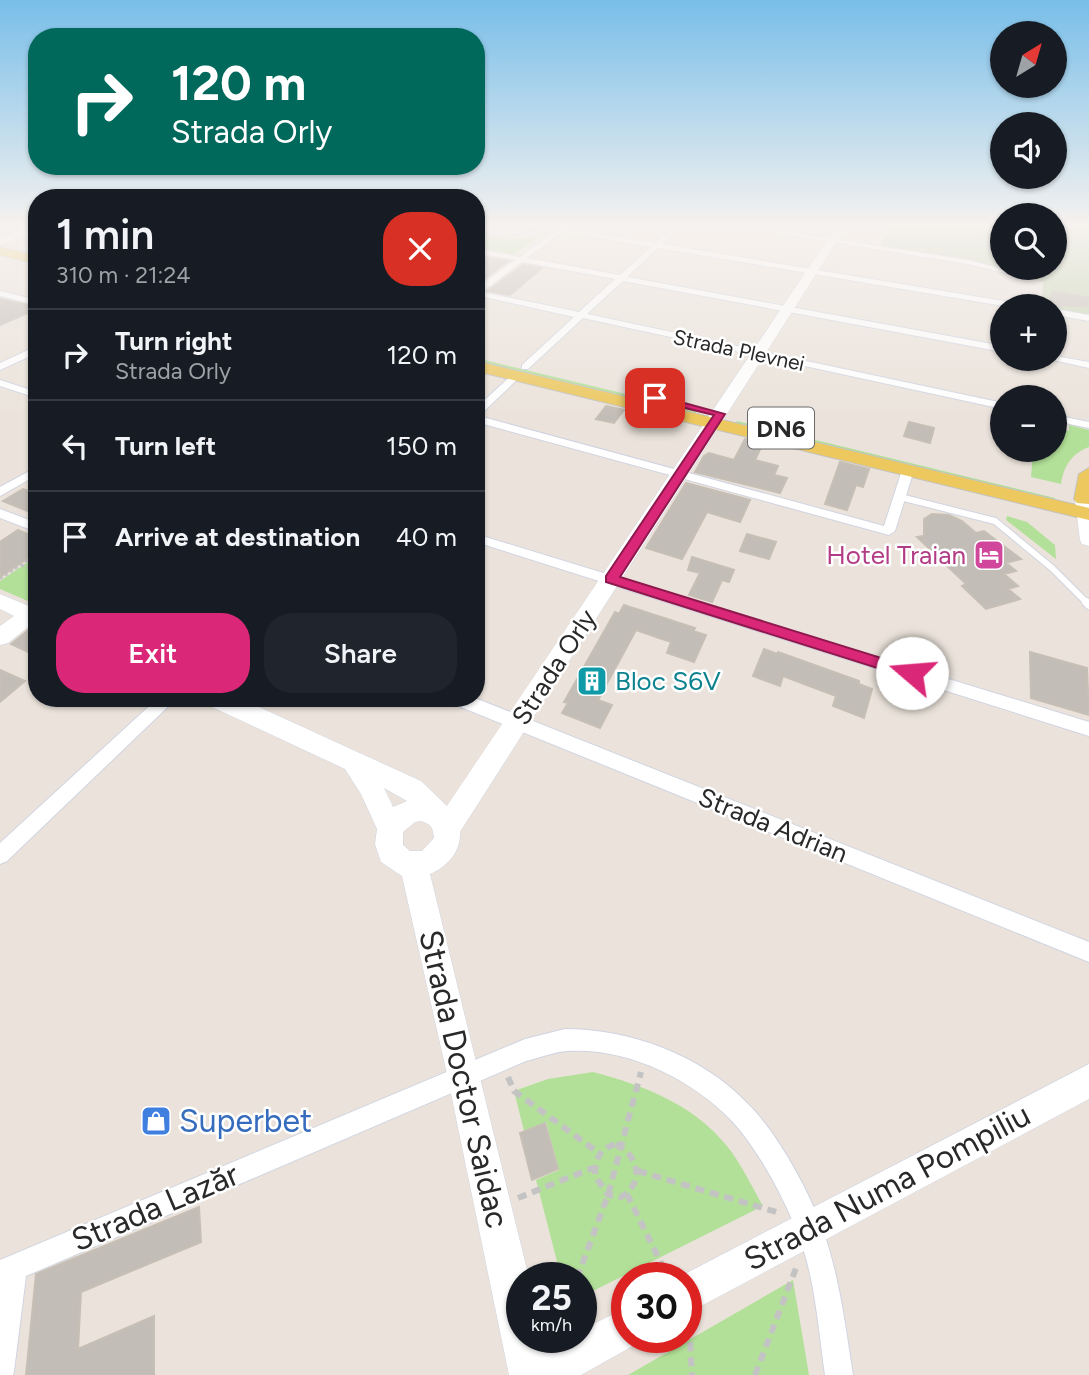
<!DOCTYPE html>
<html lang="en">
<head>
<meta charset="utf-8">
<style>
  :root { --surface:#171b24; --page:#20242c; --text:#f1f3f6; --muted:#9ea1a6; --line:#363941; --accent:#db2777 }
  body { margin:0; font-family:Figtree,sans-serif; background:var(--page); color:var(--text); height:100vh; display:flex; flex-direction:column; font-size:26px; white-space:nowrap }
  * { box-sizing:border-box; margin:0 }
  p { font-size:23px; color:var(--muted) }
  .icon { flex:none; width:38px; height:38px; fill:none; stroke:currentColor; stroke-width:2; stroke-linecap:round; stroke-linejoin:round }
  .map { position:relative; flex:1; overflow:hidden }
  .details { position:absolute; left:28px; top:189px; width:457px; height:518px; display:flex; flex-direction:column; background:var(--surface); border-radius:28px; box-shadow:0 2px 5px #0004 }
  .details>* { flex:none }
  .hud { position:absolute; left:28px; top:28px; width:457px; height:147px; border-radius:28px; box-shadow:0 2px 5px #0004; background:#00695c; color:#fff; overflow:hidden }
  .needle { width:46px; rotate:37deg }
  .tools { position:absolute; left:990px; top:21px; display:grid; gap:14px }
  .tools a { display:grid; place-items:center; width:77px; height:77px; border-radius:50%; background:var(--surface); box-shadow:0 2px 5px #0004; font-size:35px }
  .speed { position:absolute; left:506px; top:1262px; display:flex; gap:14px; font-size:35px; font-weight:700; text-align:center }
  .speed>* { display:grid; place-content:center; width:91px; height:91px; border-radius:50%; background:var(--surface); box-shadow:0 2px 5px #0004; line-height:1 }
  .speed small { font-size:18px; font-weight:400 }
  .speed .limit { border:10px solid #d22; background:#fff; color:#111 }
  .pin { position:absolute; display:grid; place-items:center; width:60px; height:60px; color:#fff; margin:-30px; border-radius:14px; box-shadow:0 4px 10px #0006 }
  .me { position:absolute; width:77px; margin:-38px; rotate:288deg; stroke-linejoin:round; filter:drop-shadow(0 0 5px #0008) }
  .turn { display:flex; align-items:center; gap:24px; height:147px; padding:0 28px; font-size:32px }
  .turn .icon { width:91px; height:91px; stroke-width:2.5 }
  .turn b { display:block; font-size:49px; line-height:60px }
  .round { display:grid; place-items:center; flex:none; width:74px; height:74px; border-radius:28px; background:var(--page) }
  .headline { display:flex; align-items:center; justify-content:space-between; height:119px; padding:0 28px }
  h1 { font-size:42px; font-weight:600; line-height:52px }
  .cta { display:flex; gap:14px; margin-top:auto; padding:14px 28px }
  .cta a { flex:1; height:80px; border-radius:28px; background:var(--accent); color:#fff; font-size:28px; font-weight:600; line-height:80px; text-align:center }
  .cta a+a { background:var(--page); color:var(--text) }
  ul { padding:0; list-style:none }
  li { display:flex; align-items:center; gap:21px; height:91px; padding:0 28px; border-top:2px solid var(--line) }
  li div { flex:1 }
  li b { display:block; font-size:26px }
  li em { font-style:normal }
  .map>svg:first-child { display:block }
  .green { fill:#b2e098 }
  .cemetery { fill:#c4d4b2 }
  .building { fill:#c3bdb7; stroke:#c6bfb5; stroke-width:2 }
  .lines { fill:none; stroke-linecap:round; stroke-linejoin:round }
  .lane-far1-casing { stroke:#d0d4e1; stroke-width:8 }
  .lane-casing { stroke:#d0d4e1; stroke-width:10 }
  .street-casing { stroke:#d0d4e1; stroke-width:2 }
  .secondary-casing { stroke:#d0d4e1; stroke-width:1 }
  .primary-casing { stroke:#c3c3c3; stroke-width:2 }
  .path-far2 { stroke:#c3c3c3; stroke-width:2; stroke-dasharray:2.5 2; stroke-linecap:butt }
  .path-far1 { stroke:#c3c3c3; stroke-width:2.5; stroke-dasharray:3.5 2.5; stroke-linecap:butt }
  .path { stroke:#c3c3c3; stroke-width:6; stroke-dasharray:9 6; stroke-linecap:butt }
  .lane-far1 { stroke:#fff; stroke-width:6 }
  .lane { stroke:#fff; stroke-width:8 }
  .street { fill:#fff; fill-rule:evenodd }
  .secondary { fill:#fff; fill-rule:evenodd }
  .primary { fill:#ecc85f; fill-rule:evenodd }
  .route { fill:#db2777; stroke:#8e194d; stroke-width:2 }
  .labels { text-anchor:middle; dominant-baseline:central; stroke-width:5; stroke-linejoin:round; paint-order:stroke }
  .far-street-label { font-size:21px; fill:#292929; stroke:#fff }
  .shield { fill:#fff; stroke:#696969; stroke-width:2 }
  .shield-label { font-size:24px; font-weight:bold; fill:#292929 }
  .hotel-label { font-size:26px; fill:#b23c85; stroke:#fff; text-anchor:end }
  .street-label { font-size:26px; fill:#292929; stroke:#fff }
  .culture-label { font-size:26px; fill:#0d838f; stroke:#fff; text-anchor:start }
  .near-street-label { font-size:32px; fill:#292929; stroke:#fff }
  .near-shop-label { font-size:32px; fill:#366cbe; stroke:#fff; text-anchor:start }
</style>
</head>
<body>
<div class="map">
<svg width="1089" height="1375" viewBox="0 0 1089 1375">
  <rect width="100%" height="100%" fill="#ebe3db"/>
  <path class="green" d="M476 233 505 239 540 236 514 254 476 247Z
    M476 358 697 411 695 414 476 361Z
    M737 421 1055 498V500L736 423Z
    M1069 425 1089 430V447C1071 454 1064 466 1061 484L1031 477 1033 450H1055V428L1069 431Z
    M1007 516 1027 522 1055 545 1056 559 1006 520Z
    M37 556V597L30 602 0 589V581Z
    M593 1072C643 1085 693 1104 727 1146 741 1163 752 1187 763 1206L581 1297V1278L561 1277 536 1180 559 1170 546 1122 524 1131 514 1091 548 1079Z
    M793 1280 809 1375H628Z"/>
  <path class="cemetery" d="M893 224H1003V268H1055V224H1089V316L1055 310V306H1042L1043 282 1028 278 1029 276 968 261 880 247Z"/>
  <path class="building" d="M482 257 508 261 476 285V261Z
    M523 265 542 268 510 295 488 291Z
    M1053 291 1089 298V306H1047Z
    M0 299 37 307V309L0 325Z
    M606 406 624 410 614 423 596 419Z
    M909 422 934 428 930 443 904 436Z
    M745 439 763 443 755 460 778 466 774 475 787 478 780 493 695 472 704 456 709 453 734 460Z
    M840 462 869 469 863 487 856 485 847 510 825 504Z
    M686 483 750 500 740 522 707 512 682 559 646 548Z
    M23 489 37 494V507L30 512 3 501Z
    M932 514 949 515 962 521 976 533 984 531 1021 559 1006 563 1016 571 1004 574 1018 586 1008 589 1020 599 986 609 962 586 966 584 917 537 924 536V519Z
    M18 530 37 538V552L0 577V542Z
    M747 534 776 542 769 559 740 551Z
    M692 557 734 570 729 582 722 580 712 602 689 595 700 573 688 570Z
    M624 605 695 628 693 631 706 635 694 662 667 653 671 642 636 630 598 700 612 705 600 728 562 713 568 703 564 702 615 612 619 614Z
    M30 629 37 632V656L11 644Z
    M764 649 777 654 778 652 859 681V684L872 689 864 718 833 706 836 696 783 676 780 686 753 676Z
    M1030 652 1087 668 1089 715 1031 698Z
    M0 670 25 681 0 702Z
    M545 1123 558 1169 532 1180 520 1133Z
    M199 1207 201 1242 81 1292 78 1349 154 1316V1375H26L36 1274Z"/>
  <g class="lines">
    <g class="lane-far1-casing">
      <path id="lane-far1" d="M900 497 995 521 1052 568 1087 603"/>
    </g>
    <g class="lane-casing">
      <path id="lane" d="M1086 602 1089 605"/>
    </g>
    <g class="street-casing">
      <path id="street" d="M565 224H573L568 229 655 243 676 224H683L662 244 1021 304 1022 306H1004L658 248 627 277 1003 346V352L623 281 587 314 1003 403V409L583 318 528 369H522V365L574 317 476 295V288L515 260 476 253V249L520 257ZM563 232 651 247 620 275 527 258ZM522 262 615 279 579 312 482 292Z
        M720 224H737L968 260 1029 276 1025 278 968 264Z
        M0 291 37 300V305L0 296Z
        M1055 309 1089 315V321L1055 315Z
        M37 346V353L0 370V363Z
        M1055 356 1089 362V368L1049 359H1055Z
        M514 373 522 375 479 416 884 526 902 470 908 467 912 468 914 470 895 531 889 535 476 422V408Z
        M0 380 37 392V398L0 386Z
        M1055 415 1089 422V428L1055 421Z
        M37 467V475L0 496V487Z
        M0 509 37 523V532L0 518Z
        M476 534 1089 722V736L476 542Z
        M158 698H177L7 861 0 864V843Z
        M449 698H475L1089 942V962L451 703Z
        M565 1029C630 1029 701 1055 747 1103 776 1131 807 1187 821 1225 839 1273 845 1324 853 1375H825C818 1327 815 1274 796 1229 782 1194 756 1146 730 1119 690 1078 626 1047 567 1051 554 1052 539 1058 526 1061L26 1276 14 1371 13 1375H0V1260L525 1039Z"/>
    </g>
    <g class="secondary-casing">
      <path id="secondary" d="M37 224V231L0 245V238Z
        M838 224H848L460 832C461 852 447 867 430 874L529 1278H522V1337H542L545 1349 568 1337H581V1330L626 1308V1337H642L640 1342 581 1375H509L447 1074 402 876 381 862 375 844 377 829 361 794 345 769 208 705 205 698H239L421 781 447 806ZM384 788 407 801 393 807ZM421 821C431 824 433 827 434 838L422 851H410L403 845V832L415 822Z
        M1084 494 1089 495V546L1082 544 1080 540 1075 499Z
        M0 594 29 606 37 603V625L32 624 8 643 0 645V626L14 616 0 609Z
        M1089 1064V1099L686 1314V1278H677Z"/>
    </g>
    <g class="primary-casing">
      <path id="primary" d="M0 247 37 256V264L0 255Z
        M476 361 1089 508V520L476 371Z
        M1089 468V504L1077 503 1074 499 1079 474Z"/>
    </g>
    <path class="path-far2" d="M1058 224 1089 231
      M536 231 539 224
      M476 232 505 238 535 230
      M979 236 993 224
      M1055 255 1089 263"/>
    <path class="path-far1" d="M21 565 37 571
      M0 579 37 554
      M31 596 36 571"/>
    <path class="path" d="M508 1077 514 1091 599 1153
      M616 1144C639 1156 645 1183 621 1197L608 1195 595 1176C595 1160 599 1148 616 1144Z
      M638 1171 780 1213
      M627 1194 668 1277
      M518 1198 595 1167
      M577 1278 608 1195 641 1072
      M686 1328 690 1339 692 1375
      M755 1375 798 1263"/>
    <use href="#lane-far1" class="lane-far1"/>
    <use href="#lane" class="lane"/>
    <use href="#street" class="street"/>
    <use href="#secondary" class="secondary"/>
    <use href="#primary" class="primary"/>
  </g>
  <linearGradient id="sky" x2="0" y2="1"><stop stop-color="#78bee9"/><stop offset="0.54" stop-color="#f6f2ef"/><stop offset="1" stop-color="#f6f2ef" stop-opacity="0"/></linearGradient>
  <rect width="1089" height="417" fill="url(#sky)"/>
  <path class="route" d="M655 395 725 414 620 577 917 669 920 673 917 678 912 679 606 582V576L714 415 652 400 650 398Z"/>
  <defs>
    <g id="hotel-square" transform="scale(1.575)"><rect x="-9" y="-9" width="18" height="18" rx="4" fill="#d1479c" stroke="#fff"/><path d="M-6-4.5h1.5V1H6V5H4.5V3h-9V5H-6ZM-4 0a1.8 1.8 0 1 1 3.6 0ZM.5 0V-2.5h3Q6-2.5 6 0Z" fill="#fff"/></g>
    <g id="building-square" transform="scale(1.575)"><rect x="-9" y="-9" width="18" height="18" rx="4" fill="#0f9aa8" stroke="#fff"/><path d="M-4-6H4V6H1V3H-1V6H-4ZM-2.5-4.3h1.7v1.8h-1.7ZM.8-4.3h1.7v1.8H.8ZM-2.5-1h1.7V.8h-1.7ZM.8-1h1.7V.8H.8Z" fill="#fff"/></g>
    <g id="shop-square" transform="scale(1.575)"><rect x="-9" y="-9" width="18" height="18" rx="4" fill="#3f7fe0" stroke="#fff"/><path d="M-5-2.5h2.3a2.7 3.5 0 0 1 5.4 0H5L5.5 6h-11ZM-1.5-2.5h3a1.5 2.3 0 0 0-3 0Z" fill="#fff"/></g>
  </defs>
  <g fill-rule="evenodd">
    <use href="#hotel-square" x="989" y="555"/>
    <use href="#building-square" x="592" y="681"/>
    <use href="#shop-square" x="156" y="1121"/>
  </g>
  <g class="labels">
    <g class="far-street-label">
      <text transform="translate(739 350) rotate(12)">Strada Plevnei</text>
    </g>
    <rect class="shield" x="748" y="407.5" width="66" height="41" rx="5"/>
    <g class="shield-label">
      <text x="781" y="428">DN6</text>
    </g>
    <g class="hotel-label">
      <text x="966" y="555">Hotel Traian</text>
    </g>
    <g class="street-label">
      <text transform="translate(554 667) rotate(-57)">Strada Orly</text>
      <text transform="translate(773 825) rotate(22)">Strada Adrian</text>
    </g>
    <g class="culture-label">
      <text x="615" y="681">Bloc S6V</text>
    </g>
    <g class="near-street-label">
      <text transform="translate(464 1079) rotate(77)">Strada Doctor Saidac</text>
      <text transform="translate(887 1187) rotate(-28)">Strada Numa Pompiliu</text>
      <text transform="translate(155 1207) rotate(-23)">Strada Lazăr</text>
    </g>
    <g class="near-shop-label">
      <text x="179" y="1121">Superbet</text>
    </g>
  </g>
</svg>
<div class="tools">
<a><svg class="needle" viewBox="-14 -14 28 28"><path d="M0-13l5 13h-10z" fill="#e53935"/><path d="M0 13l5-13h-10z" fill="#9ea1a6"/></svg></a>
<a><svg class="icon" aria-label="sound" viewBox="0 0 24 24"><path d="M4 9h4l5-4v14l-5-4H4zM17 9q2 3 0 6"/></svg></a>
<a><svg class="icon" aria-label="search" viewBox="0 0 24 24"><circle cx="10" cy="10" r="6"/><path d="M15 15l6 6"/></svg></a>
<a>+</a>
<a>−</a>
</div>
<div class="speed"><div>25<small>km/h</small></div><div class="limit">30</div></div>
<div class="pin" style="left:655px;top:398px;background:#d93025"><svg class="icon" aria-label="arrive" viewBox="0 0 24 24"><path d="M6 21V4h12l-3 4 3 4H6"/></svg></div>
<svg class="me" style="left:912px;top:673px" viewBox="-20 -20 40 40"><circle r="19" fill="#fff"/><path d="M0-13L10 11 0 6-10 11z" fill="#db2777"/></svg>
<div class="hud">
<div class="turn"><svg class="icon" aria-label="right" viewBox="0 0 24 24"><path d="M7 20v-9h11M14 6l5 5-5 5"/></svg><div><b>120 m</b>Strada Orly</div></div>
</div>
<section class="details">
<div class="headline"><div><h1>1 min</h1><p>310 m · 21:24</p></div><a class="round" style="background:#d93025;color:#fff"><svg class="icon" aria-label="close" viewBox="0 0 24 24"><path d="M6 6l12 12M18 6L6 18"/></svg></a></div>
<ul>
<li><svg class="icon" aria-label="right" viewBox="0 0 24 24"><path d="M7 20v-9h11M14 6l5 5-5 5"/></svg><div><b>Turn right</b><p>Strada Orly</p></div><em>120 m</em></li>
<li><svg class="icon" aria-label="left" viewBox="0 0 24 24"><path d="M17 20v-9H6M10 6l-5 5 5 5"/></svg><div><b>Turn left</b></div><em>150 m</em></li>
<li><svg class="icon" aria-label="arrive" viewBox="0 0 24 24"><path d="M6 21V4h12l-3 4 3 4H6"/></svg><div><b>Arrive at destination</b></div><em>40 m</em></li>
</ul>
<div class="cta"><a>Exit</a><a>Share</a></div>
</section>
</div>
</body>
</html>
